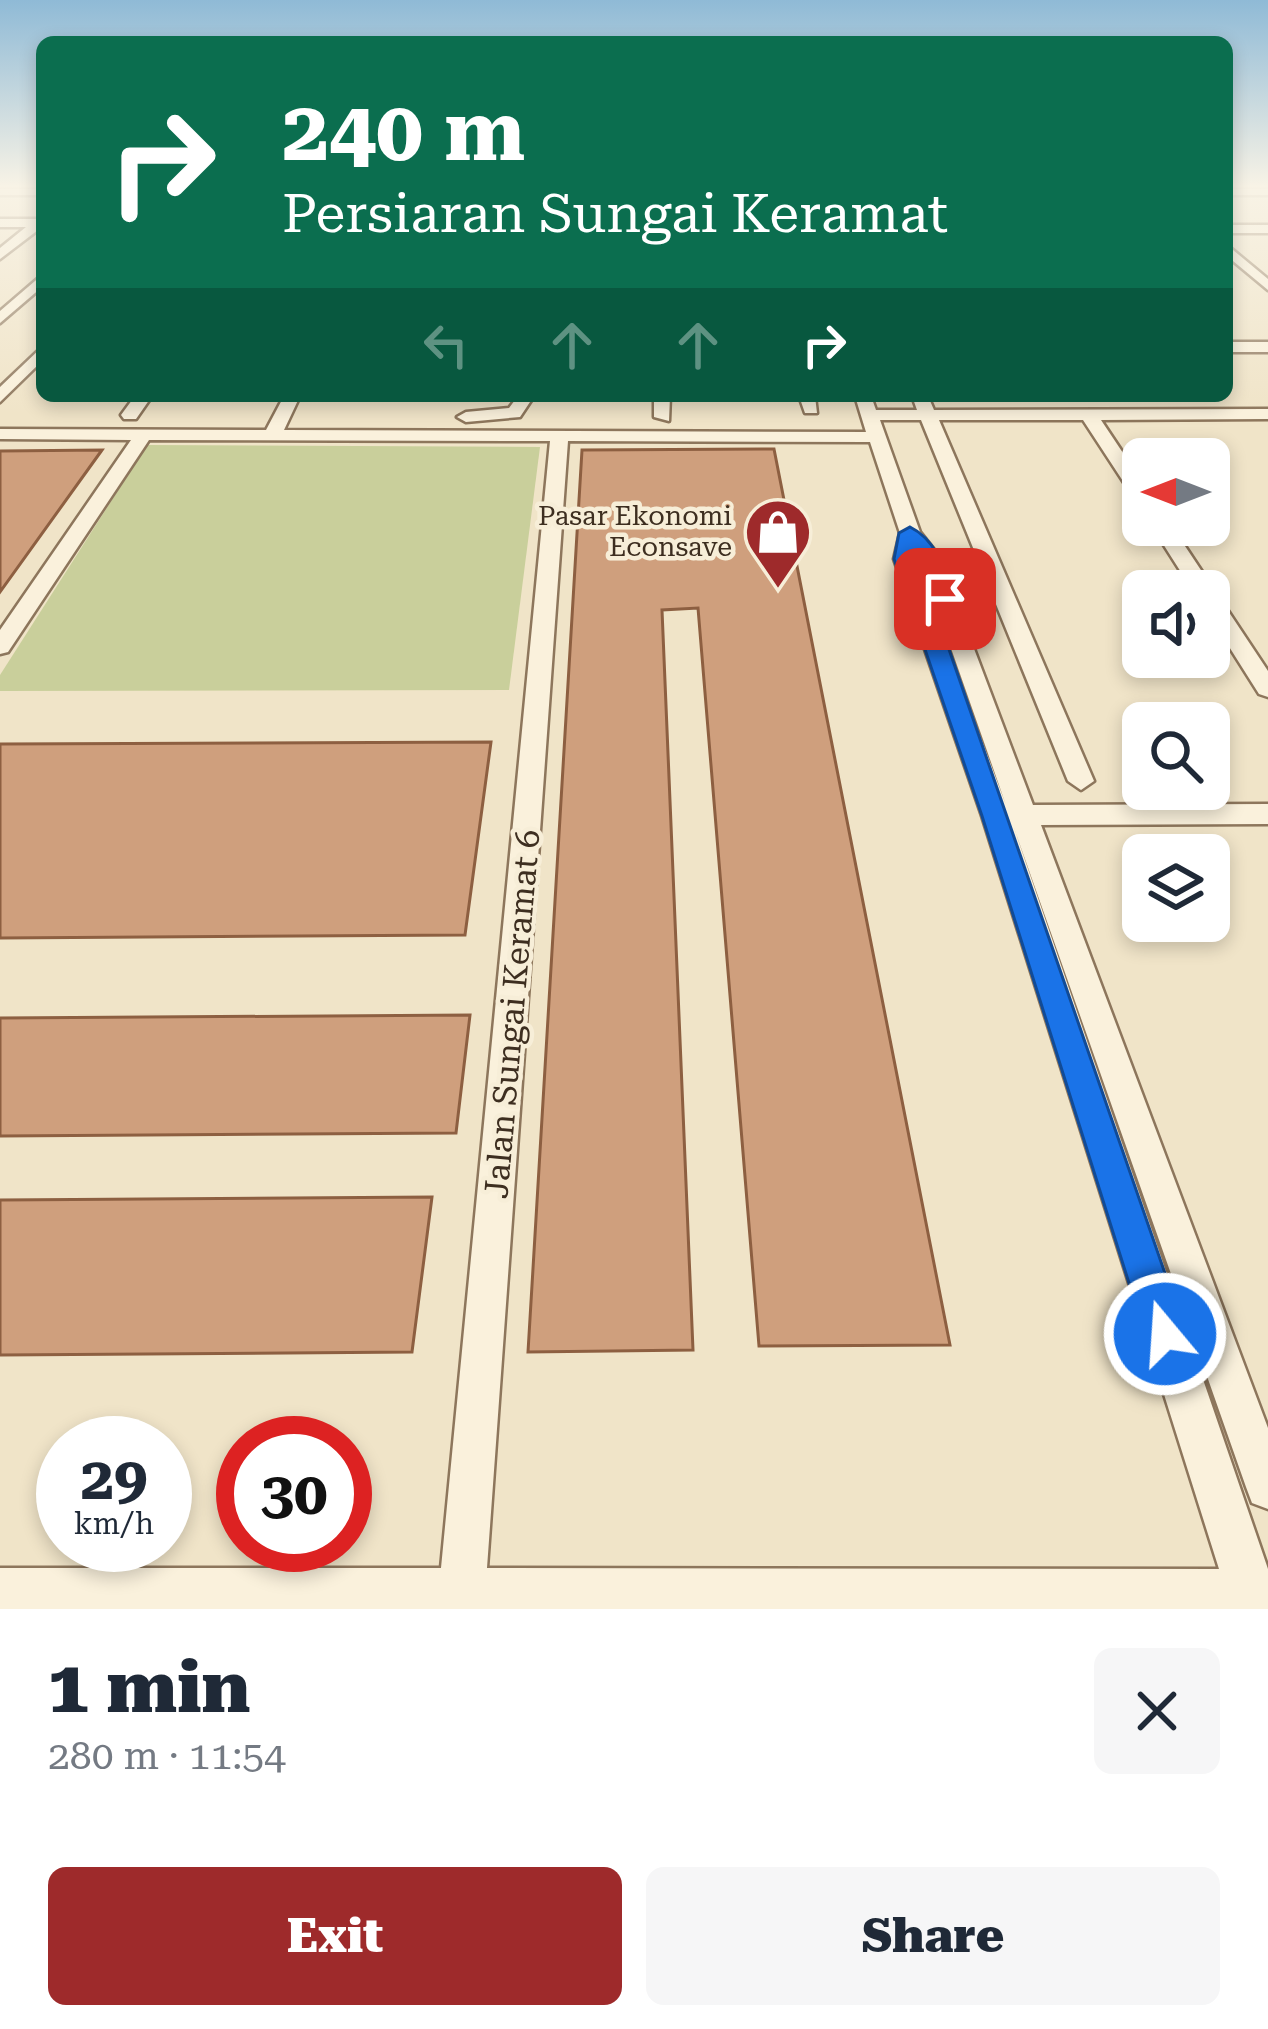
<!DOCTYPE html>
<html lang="en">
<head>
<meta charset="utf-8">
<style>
  :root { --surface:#fff; --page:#f6f6f7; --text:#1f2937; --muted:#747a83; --accent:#9e2a2b }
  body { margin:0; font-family:"Roboto Serif",serif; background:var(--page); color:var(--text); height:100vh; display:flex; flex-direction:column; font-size:45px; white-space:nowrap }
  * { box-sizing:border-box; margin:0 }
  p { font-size:39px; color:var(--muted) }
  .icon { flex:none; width:66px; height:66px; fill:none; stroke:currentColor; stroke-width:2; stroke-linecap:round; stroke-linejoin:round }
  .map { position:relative; height:1609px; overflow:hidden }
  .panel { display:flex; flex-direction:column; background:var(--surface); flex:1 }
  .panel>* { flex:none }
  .hud { position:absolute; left:36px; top:36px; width:1197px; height:366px; border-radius:18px; box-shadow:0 6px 18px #0003; background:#0b6e4f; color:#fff; overflow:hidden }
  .needle { width:78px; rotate:270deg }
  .buttons { position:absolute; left:1122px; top:438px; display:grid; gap:24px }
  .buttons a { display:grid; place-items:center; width:108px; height:108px; border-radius:18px; background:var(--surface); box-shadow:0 6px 18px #0003; font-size:60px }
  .speed { position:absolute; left:36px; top:1416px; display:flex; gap:24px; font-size:60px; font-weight:700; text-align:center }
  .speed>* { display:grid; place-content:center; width:156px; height:156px; border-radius:50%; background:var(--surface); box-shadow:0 6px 18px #0003; line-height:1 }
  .speed small { font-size:30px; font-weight:400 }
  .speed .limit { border:18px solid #d22; background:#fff; color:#111 }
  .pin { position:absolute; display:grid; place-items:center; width:102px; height:102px; color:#fff; margin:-51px; border-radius:24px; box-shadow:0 6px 18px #0006 }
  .me { position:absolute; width:132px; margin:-66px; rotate:342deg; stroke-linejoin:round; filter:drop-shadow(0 0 9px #0008) }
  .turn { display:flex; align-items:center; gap:42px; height:252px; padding:0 48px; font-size:54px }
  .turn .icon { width:156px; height:156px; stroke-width:2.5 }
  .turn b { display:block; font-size:84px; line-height:102px }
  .lanes { display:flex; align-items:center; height:114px; padding:0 48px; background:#0003; justify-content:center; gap:60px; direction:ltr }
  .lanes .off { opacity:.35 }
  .round { display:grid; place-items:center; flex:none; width:126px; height:126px; border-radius:18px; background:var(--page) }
  .headline { display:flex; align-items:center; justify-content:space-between; height:204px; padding:0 48px }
  h1 { font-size:72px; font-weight:800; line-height:90px }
  .primary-button { display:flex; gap:24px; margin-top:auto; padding:24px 48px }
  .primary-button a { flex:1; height:138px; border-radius:18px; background:var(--accent); color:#fff; font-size:48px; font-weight:800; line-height:138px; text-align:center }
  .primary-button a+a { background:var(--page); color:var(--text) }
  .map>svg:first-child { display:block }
  .green { fill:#c9cf9b }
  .building { fill:#cf9f7d; stroke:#8d5f41; stroke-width:3 }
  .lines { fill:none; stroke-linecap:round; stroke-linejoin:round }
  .minor-casing { stroke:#8d765c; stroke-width:5 }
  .minor { fill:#faf1dc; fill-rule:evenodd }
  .route { fill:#1a73e8; stroke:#114b97; stroke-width:3 }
  .labels { text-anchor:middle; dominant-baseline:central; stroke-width:9; stroke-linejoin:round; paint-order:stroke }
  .far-poi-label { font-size:27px; fill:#3d2e20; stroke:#f7eed8; text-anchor:end }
  .street-label { font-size:33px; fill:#3d2e20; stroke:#f7eed8 }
</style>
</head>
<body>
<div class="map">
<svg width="1268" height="1609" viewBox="0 0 1268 1609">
  <rect width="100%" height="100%" fill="#f0e4c8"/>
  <path class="green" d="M147 445 540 447 509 690 0 691V675Z"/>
  <path class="building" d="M774 449 950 1345 759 1346 698 608 662 610 693 1350 528 1352 582 450Z
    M102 450 0 592V451Z
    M491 742 465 935 0 938V744Z
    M470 1015 456 1133 0 1136V1018Z
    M432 1197 412 1352 0 1355V1200Z"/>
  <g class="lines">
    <g class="minor-casing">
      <path id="minor" d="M0 189H42V195H0Z
        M1227 189H1268V195H1227Z
        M0 219H42V227L0 259V248L26 227H0Z
        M1227 225H1268V233H1227Z
        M1227 245 1268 279V290L1227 256Z
        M42 275V287L0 323V311Z
        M1227 342H1268V352H1227Z
        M42 347V361L0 402V387Z
        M135 396H152L136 419H124L121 415Z
        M284 396H300L284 430 866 432 855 396H871L876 410H917L912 396H928L934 410 1268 409V419L1101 420 1143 483V503L1136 501 1083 420H939L1094 781 1081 790 1068 781 921 420H880L920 532 939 556 1033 805 1268 804V824L1041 825 1268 1428V1509L1252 1503 1246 1487 1013 825 1268 1569V1609H0V1568H441L550 441 149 440 8 652 0 654V630L131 440 0 439V429L266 430ZM568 441 870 442 900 533 894 559 982 816 1219 1569 487 1568ZM916 553 919 557 1006 805 914 559Z
        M518 396H534L520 417 466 422 457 417 466 412 509 408Z
        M654 396H670L669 421 654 417Z
        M799 396H815L817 413H805Z
        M1151 525H1171L1268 671V697L1259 694 1209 615V591H1193Z"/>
    </g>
    <use href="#minor" class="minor"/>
  </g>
  <linearGradient id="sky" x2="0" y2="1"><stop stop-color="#8fbad6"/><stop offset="0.45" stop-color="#f8f3e6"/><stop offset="1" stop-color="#f8f3e6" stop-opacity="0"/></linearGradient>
  <rect width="1268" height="414" fill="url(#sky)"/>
  <path class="route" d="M910 527C937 540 946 572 956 599L945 606 937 604 916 554 1186 1334 1180 1349 1165 1355 1151 1349 1145 1334 982 816 894 559 899 533Z"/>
  <defs>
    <g id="shop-pin" transform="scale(3.45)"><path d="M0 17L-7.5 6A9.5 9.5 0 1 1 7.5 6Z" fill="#9e2a2b" stroke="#f7eed8"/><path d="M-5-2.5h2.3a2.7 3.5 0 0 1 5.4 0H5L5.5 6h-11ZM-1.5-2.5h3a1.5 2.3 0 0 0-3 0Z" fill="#fff"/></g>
  </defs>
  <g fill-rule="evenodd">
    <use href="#shop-pin" x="778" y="532"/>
  </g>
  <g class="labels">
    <g class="far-poi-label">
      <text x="732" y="516">Pasar Ekonomi<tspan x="732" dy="31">Econsave</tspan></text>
    </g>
    <g class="street-label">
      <text transform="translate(512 1014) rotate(-85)">Jalan Sungai Keramat 6</text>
    </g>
  </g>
</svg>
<div class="buttons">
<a><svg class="needle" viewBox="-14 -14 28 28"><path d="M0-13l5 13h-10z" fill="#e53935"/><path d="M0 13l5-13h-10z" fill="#747a83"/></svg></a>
<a><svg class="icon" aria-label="sound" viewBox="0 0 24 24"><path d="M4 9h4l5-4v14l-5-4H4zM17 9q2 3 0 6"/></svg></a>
<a><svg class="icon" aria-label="search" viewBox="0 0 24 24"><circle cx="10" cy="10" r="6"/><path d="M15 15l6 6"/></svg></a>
<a><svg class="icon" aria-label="layers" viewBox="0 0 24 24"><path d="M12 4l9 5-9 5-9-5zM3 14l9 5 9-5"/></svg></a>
</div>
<div class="speed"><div>29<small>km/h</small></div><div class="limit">30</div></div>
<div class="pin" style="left:945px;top:599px;background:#d93025"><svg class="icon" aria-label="arrive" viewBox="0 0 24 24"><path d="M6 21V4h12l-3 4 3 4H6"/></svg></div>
<svg class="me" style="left:1165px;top:1334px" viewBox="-20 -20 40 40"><circle r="17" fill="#1a73e8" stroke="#fff" stroke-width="3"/><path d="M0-11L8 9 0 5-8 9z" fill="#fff"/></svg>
<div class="hud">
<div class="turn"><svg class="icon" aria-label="right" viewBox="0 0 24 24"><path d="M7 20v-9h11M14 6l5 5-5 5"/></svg><div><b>240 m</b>Persiaran Sungai Keramat</div></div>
<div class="lanes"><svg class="icon off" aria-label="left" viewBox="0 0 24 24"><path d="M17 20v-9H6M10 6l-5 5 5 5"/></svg><svg class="icon off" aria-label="ahead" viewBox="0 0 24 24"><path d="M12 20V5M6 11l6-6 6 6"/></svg><svg class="icon off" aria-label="ahead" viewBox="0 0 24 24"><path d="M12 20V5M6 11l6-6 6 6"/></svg><svg class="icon" aria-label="right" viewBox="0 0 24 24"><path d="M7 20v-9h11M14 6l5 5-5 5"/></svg></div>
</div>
</div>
<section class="panel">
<div class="headline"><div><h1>1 min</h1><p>280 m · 11:54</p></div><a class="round"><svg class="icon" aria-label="close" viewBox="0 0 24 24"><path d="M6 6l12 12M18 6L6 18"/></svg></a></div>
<div class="primary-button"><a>Exit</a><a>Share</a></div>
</section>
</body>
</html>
